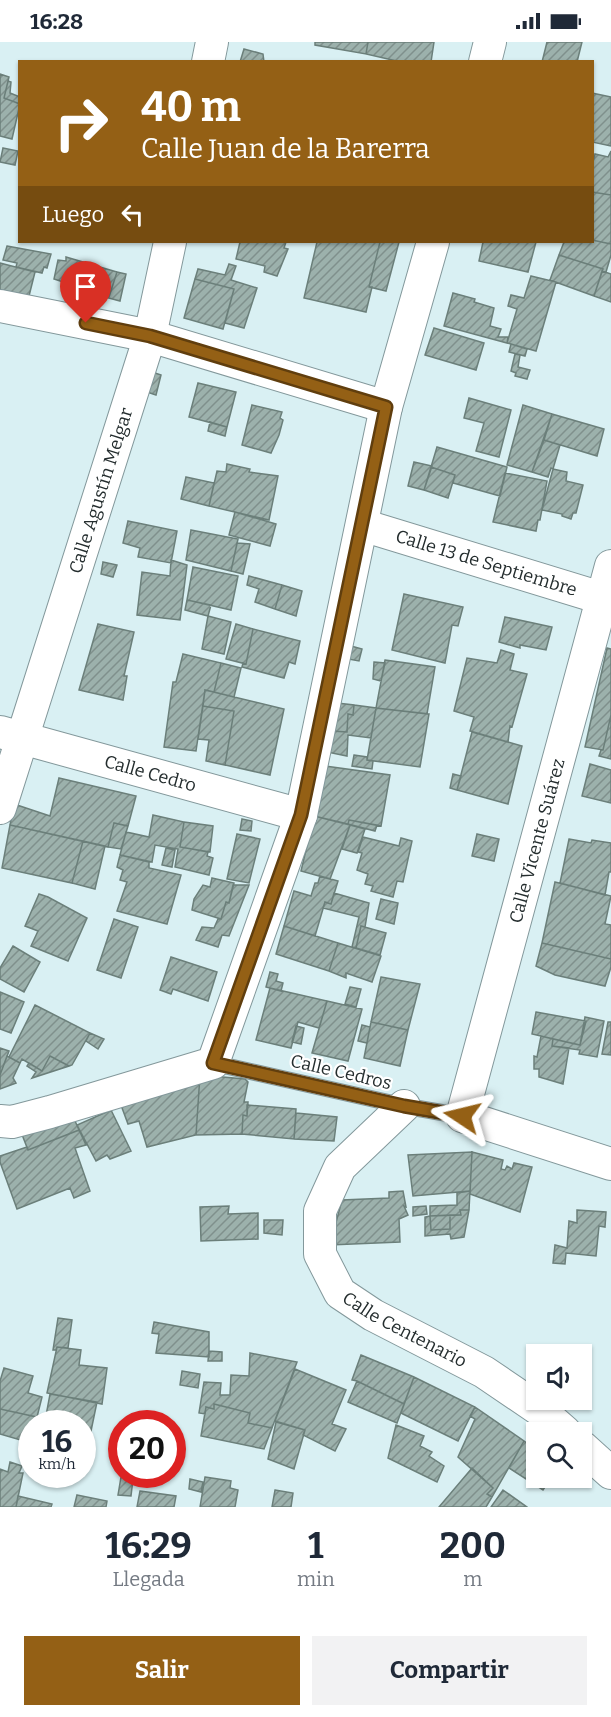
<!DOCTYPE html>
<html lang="es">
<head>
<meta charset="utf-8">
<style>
  :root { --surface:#fff; --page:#f2f2f3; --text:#1f2937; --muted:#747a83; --accent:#946015 }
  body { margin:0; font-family:Bitter,serif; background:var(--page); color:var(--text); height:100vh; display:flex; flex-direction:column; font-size:22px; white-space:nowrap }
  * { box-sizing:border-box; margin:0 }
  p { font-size:20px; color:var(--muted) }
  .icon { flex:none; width:33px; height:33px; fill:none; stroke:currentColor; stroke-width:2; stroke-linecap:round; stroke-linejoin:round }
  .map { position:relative; height:1465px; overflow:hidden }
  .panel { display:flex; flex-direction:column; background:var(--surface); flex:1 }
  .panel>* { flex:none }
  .guide { position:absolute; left:18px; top:18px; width:576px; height:183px; border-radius:0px; box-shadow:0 2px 4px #0004; background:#946015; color:#fff; overflow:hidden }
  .buttons { position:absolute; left:526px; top:1302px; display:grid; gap:12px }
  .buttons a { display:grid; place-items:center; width:66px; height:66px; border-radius:0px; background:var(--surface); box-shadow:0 2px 4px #0004; font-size:30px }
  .speed { position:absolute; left:18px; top:1368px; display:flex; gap:12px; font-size:30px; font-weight:700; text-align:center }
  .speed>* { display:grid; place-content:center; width:78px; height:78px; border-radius:50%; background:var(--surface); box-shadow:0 2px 4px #0004; line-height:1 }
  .speed small { font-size:15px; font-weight:400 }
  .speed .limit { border:9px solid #d22; background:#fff; color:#111 }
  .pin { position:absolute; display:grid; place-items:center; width:51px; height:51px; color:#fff; margin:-62px -26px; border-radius:50% 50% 50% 0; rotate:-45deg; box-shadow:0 0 6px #0007 }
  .pin .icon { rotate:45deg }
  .me { position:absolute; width:66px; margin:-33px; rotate:280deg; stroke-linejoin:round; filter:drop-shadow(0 0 4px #0008) }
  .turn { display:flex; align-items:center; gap:21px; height:126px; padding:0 24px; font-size:27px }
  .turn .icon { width:78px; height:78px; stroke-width:2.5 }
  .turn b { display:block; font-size:42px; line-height:51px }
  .then { display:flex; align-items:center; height:57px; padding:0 24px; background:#0003; gap:12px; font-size:22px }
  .eta { display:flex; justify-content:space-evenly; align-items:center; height:102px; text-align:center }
  .eta b { font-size:36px; font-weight:700; line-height:42px }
  .cta { display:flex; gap:12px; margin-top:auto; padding:12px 24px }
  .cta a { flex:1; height:69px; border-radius:0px; background:var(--accent); color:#fff; font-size:24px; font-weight:700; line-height:69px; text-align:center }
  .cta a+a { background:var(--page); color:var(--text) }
  .status { display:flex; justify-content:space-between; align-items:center; height:42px; padding:0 30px; background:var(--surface); direction:ltr }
  .status svg { height:16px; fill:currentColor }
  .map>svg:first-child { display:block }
  .building { fill:url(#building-hatch); stroke:#6b7f7a; stroke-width:1.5 }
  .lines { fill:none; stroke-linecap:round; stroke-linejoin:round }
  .service-casing { stroke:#83989b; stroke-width:17 }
  .minor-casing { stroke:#83989b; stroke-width:34 }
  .service { stroke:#fff; stroke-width:15 }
  .minor { stroke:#fff; stroke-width:32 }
  .route-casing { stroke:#603e0e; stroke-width:15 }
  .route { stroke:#946015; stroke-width:10 }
  .labels { text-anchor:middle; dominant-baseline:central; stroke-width:4.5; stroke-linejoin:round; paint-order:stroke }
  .street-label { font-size:18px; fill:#242d2e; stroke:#fff }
</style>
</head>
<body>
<div class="status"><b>16:28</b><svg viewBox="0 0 49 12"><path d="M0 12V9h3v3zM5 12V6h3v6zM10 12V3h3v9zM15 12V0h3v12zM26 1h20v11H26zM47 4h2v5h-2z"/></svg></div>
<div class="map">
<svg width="611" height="1465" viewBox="0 0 611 1465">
  <defs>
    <pattern id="building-hatch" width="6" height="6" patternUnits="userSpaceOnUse" patternTransform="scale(1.5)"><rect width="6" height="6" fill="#9cb1ac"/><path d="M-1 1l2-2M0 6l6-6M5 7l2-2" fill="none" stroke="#7f908c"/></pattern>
  </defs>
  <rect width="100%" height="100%" fill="#d9f0f3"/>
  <path class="building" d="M315 0H368L366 12 315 3Z
    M368 0H434L431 20H401L366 12Z
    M547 0H582L577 20H542Z
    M244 7 263 12 264 20H240Z
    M0 32 9 35 4 56 20 62 12 97 0 94Z
    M8 39 11 40 10 51 20 55V62L4 56Z
    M592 51 611 55V104L592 100Z
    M3 106 18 109 15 123 0 120Z
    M611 109V153L592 150V124L595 112 608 115Z
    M592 150 611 153V202L592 198Z
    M592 198 611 202V213L606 230 602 229 603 227 559 213 564 200H592Z
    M240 200H286L284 206 288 207 277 234 264 230 265 224 236 217Z
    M317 200H380L369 245H372L366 270 304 256Z
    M380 200H399L386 249 369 245Z
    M483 200H536L528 230 479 219Z
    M7 204 51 212 47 226 44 225 42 231 16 225 17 221 3 218Z
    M559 213 603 227 594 254 550 238Z
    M66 215 117 230 109 255 54 237 58 218 66 219Z
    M0 221 35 230 29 254 0 248Z
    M229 222 236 224 231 238 257 246 244 286 225 281 234 247 195 237 198 227 225 233Z
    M602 229 611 232V260L594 254Z
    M117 230 126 232 120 259 105 255H109Z
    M531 234 556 240 536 309 507 301 517 267 508 264 511 253 524 256Z
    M195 237 234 247 223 287 184 276Z
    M453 251 475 257 474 260 494 266 490 284 501 287 498 295H508L507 301 444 284Z
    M434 286 484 301 476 328 425 313Z
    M511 302 527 307 525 314 509 310Z
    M515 312 520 313 518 325 530 328 527 337 515 334 516 331 511 329Z
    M152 330 161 333 156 353 147 350Z
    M198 341 236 350 227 385 189 375Z
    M469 356 511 368 499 415 476 409 484 381 464 376Z
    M252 363 282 370 280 376 283 378 279 393 271 411 242 403Z
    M523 363 552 372 532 430 507 423Z
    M552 372 604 387 597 414 544 398Z
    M210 380 227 385 225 394 208 389Z
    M544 398 560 403 553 427 551 426 548 435 532 430Z
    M437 405 507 425 500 454 453 441 455 433 431 425Z
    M414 420 432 424 424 448 408 444Z
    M227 422 250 427 249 430 278 434 269 478 209 464 217 429 226 430Z
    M431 425 455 433 448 456 424 448Z
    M553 427 567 430 566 439 583 443 576 471H573L571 477 562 474V472L542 468Z
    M505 431 547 439 540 478H538L536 489 493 480Z
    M186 435 214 441 209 464 181 457Z
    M235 470 276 482 270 504 229 493Z
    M128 479 177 489 171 521 138 515 140 506 123 501Z
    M191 488 238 497 231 529 186 518Z
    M237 501 250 502 243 532 231 529Z
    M171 518 187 523 180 578 137 573 142 530 170 534Z
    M103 520 117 523 113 535 101 532Z
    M193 525 238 534 231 568 187 558Z
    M249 534 282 543 275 567 255 560 259 547 247 543Z
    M282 543 302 549 296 574 275 567Z
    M404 552 463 565 458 584 452 583 445 621 392 608Z
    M187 558 211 563 208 574 185 568Z
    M208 574 231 580 224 612 202 607Z
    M505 575 552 585 546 608 520 603V606L499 600Z
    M98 582 134 590 124 634H127L123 658 79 648Z
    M236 582 253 587 246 622 226 617Z
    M253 587 300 599 295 622 289 620 284 636 242 625 243 621 246 622Z
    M351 604 362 607 359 619 348 617Z
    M607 606 611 607V673L603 708 585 705Z
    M501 608 514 612 510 628 527 632 512 685 510 684 508 700 470 689 474 675 454 669 467 616 497 621Z
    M183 612 221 621 214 650 205 648 196 709 164 705 173 640H176Z
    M385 618 435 625 427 672 376 666Z
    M374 620 385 621 381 639 373 637Z
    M221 621 241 626 234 655 214 650Z
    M205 648 284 667 270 733 225 723 234 669 203 664Z
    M337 661 354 663 353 673 348 672 347 690 332 689Z
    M354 663 376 666 371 696 348 693 347 714 327 710 332 689 347 690 348 672 353 673Z
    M203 664 234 669 225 723 206 719 209 698 198 697Z
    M376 666 429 672 420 725 367 718Z
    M611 673V717L599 714 601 708H603Z
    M472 690 522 704 508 762 457 748Z
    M354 713 367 715V718L373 719 372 727 352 724Z
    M590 722 611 728V761L582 754Z
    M325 724 390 733 381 784 349 778 348 782 314 774Z
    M453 732 461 734 457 748 450 746Z
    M59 736 136 754 128 784 114 781 108 805 10 783 14 762 50 774Z
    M153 773 184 780 180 805 208 810 207 814 213 816 209 833 175 825 178 807 155 803 152 820 120 813 126 790 149 795Z
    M314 774 350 783 330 837 301 829Z
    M242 777 252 779 251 789 240 788Z
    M349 778 377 783 375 789 348 782Z
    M184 780 213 784 210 810 180 805Z
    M114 781 128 784 121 807 108 805Z
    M10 783 83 799 72 841 2 826Z
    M350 783 365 787 357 811 342 807Z
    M237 792 260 797 249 841 227 837Z
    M477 792 499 797 494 819 472 814Z
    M363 795 399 804 401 796 412 799 403 840 397 839 393 855 371 849 373 844 365 842 368 832 357 828 362 811 358 810Z
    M569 797 591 801 592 798 611 801V830H609L605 853 560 841Z
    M83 799 105 804 95 847 72 841Z
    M166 806 175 808 172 825 162 823Z
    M120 813 149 820V826L181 833 167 882 117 869 127 840 120 838 123 828 117 825Z
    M320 834 338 839 331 862 325 860 315 894 284 884 294 849 311 854 315 841H318Z
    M212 836 234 841 229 861 226 860 221 877 192 868 194 857 203 843 210 845Z
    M555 840 611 854 605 882 611 883V917L542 901Z
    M233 843H249L229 894 222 893 218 905 196 898 202 885 214 886 218 877H221L226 860 229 861Z
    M334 851 369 861 365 885 361 884 356 906 352 905 359 875 323 866 325 860 331 862Z
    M39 852 48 855 87 876 68 919 31 904 38 889 25 884Z
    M381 857 398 861 394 882 376 877Z
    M114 877 138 885 121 936 97 928Z
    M284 884 338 901 329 929 276 912Z
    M361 884 386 891 380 913 356 906Z
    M338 901 381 914 372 940 346 931V936L329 929Z
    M542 901 611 917V925L605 944 555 933 536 924Z
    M13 904 40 920 24 950 0 937V926Z
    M171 915 217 930 208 959 173 947 171 952 160 948Z
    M270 930 278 932 276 939 283 941 281 949 266 945Z
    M381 935 420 942 408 988 371 980Z
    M350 945 361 947 356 965 345 962Z
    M270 946 327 959 319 986 298 980 291 1006 256 998Z
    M0 950 24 960 11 991 0 987Z
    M327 959 362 967 348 1019 312 1011Z
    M35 963 90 991 72 1023 69 1024 50 1014 42 1029 22 1017 20 1021 9 1015Z
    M536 970 586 979 580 1003 532 992Z
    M585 975 604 979 597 1015 579 1012 580 1008 552 1004 553 997 580 1003Z
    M371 980 408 988 400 1024 364 1016Z
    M608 980H611V1013L602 1012Z
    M362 983 370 985 367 1001 358 999Z
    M296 984 304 986 301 1002 292 1000Z
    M90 991 104 997 98 1007 86 999Z
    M541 994 553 997 552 1004 569 1006 563 1042 539 1035V1027H534V1014L537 1015Z
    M0 1006 9 1009 0 1033Z
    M7 1014 20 1021 13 1036 16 1041 0 1047V1033Z
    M50 1014 69 1024 32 1036 36 1030 27 1024 29 1021 42 1029Z
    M200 1033 196 1093 147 1105 139 1079 128 1082 118 1055Z
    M200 1033 245 1037 248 1040 244 1060H248L247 1074 243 1073 242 1092 196 1093Z
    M247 1063 296 1067 294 1097 242 1092 243 1073 247 1074Z
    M111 1068 131 1109 110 1117 107 1113 96 1119 77 1083Z
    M296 1071 337 1075 334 1099 294 1097Z
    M72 1072 79 1088 28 1108 21 1090Z
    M79 1088 86 1103 75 1106 90 1149 74 1156 70 1146 17 1167 0 1120V1114L27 1105 28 1108Z
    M472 1110 470 1149 413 1154 408 1113Z
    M472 1110 503 1118 501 1127 505 1128 507 1124 512 1127 514 1121 532 1125 520 1170 470 1152Z
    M403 1149 406 1165 404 1164 408 1173 399 1177 400 1200 330 1203 342 1158 389 1156V1150Z
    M470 1149 469 1168H460L461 1173 430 1174V1164L457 1163V1151Z
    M229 1164 228 1172 258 1171V1197L201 1199 200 1165Z
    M426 1164 427 1172 413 1174V1165Z
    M460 1168H469L464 1195 451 1197 450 1192 425 1194V1175L430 1174 431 1188 450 1187V1173H461Z
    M577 1168 606 1170 605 1185 599 1184 596 1214 566 1211 565 1222 553 1221 555 1203 567 1206 569 1179 577 1181Z
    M450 1173V1187L431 1188 430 1174Z
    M264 1178H283L282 1193 264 1191Z
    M58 1276 72 1278 68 1306 57 1305 56 1308H53Z
    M154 1280 209 1290V1315L156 1311 159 1292 152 1291Z
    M57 1305 81 1308 79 1323 107 1326 102 1362 47 1351Z
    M209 1309 222 1310V1319H208Z
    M250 1311 297 1320 272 1386 248 1381 250 1371 214 1362V1367L206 1365 205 1372 199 1371 204 1340 221 1341 220 1353H230L231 1333 249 1334Z
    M361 1313 414 1335 404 1362 357 1339 352 1338Z
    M4 1326 33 1334 28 1351 42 1355 37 1375 0 1367V1339Z
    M295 1327 346 1348 332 1382 346 1387 335 1409 303 1393 305 1388 275 1379Z
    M182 1329 200 1332 198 1346 180 1343Z
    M414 1335 475 1365 458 1399 401 1371Z
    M357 1339 404 1362 397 1381 348 1360Z
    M50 1352 97 1360 91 1389 82 1387V1382H56L45 1379Z
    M214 1362 250 1371 248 1381 272 1386 264 1407 201 1394 206 1365 214 1367Z
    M475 1365 524 1399 492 1455 487 1452 493 1446 458 1415 475 1377 470 1374Z
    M0 1367 37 1375 35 1382H32L31 1401 0 1392Z
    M276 1380 305 1388 294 1427 268 1417Z
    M396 1383 424 1394 420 1404 432 1410 429 1414 444 1424 437 1440 388 1416Z
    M524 1399 537 1408V1436H551L543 1448 509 1426Z
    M10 1420 22 1424 19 1431H23L16 1465H0V1427L8 1430Z
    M472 1426 493 1446 487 1452 492 1455 486 1465H439Z
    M121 1435 133 1437 131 1454 118 1453Z
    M205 1435 231 1439 230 1446 238 1448 235 1465H200Z
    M190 1437 203 1440 201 1450 189 1447Z
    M275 1448 293 1451 291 1465H272Z
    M503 1448 527 1465H491Z
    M140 1449 176 1454 174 1465H137Z
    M77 1453 107 1459 106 1465H74Z
    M18 1454 52 1462 51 1465H16Z"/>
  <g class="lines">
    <g class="service-casing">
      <path id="service" d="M213 1021 404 1064 462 1074"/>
    </g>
    <g class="minor-casing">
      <g id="minor">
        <path d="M208 20 212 0"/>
        <path d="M485 20 490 0"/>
        <path d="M0 264 150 294 386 365"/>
        <path id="s1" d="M362 483 611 559"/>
        <path d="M611 524 462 1074 611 1122"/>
        <path id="s2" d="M0 690 301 773"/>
        <path id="s3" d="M0 766 150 294 170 200"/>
        <path id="s4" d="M404 1064 340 1125 320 1169V1212L340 1251 373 1273 484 1330 540 1368 565 1390"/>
        <path d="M0 1079 12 1080 50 1070 213 1021 301 773 386 365 433 200"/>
        <path d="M582 1405 611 1431"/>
      </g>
    </g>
    <use href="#service" class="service"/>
    <use href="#minor" class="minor"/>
  </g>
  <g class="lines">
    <g class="route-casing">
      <path id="route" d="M86 281 150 294 386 365 301 773 213 1021 404 1064 462 1074"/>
    </g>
    <use href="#route" class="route"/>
  </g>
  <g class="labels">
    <g class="street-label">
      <text stroke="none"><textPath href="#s3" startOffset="333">Calle Agustín Melgar</textPath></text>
      <text stroke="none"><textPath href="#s1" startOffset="130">Calle 13 de Septiembre</textPath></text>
      <text stroke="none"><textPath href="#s2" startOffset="156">Calle Cedro</textPath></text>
      <text transform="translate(537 799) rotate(-75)">Calle Vicente Suárez</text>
      <text transform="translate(341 1030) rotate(13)">Calle Cedros</text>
      <text stroke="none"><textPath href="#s4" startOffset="298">Calle Centenario</textPath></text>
    </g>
  </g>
</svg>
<div class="buttons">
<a><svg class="icon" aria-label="sound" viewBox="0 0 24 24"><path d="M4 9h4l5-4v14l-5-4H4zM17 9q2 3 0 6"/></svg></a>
<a><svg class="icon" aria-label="search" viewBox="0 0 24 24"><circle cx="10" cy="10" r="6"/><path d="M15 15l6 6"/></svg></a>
</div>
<div class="speed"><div>16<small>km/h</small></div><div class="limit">20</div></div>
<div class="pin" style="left:86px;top:281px;background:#d93025"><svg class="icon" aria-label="arrive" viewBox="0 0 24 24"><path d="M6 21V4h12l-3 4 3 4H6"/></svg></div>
<svg class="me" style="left:462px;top:1074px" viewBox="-20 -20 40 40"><path d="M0-17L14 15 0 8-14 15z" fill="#946015" stroke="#fff" stroke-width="4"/></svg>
<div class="guide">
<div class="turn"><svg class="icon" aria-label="right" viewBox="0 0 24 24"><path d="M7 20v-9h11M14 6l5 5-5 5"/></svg><div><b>40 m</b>Calle Juan de la Barerra</div></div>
<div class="then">Luego<svg class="icon" aria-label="left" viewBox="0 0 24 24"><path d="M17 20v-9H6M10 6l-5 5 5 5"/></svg></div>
</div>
</div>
<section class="panel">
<div class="eta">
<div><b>16:29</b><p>Llegada</p></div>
<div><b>1</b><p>min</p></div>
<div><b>200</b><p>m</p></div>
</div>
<div class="cta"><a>Salir</a><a>Compartir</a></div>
</section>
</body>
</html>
